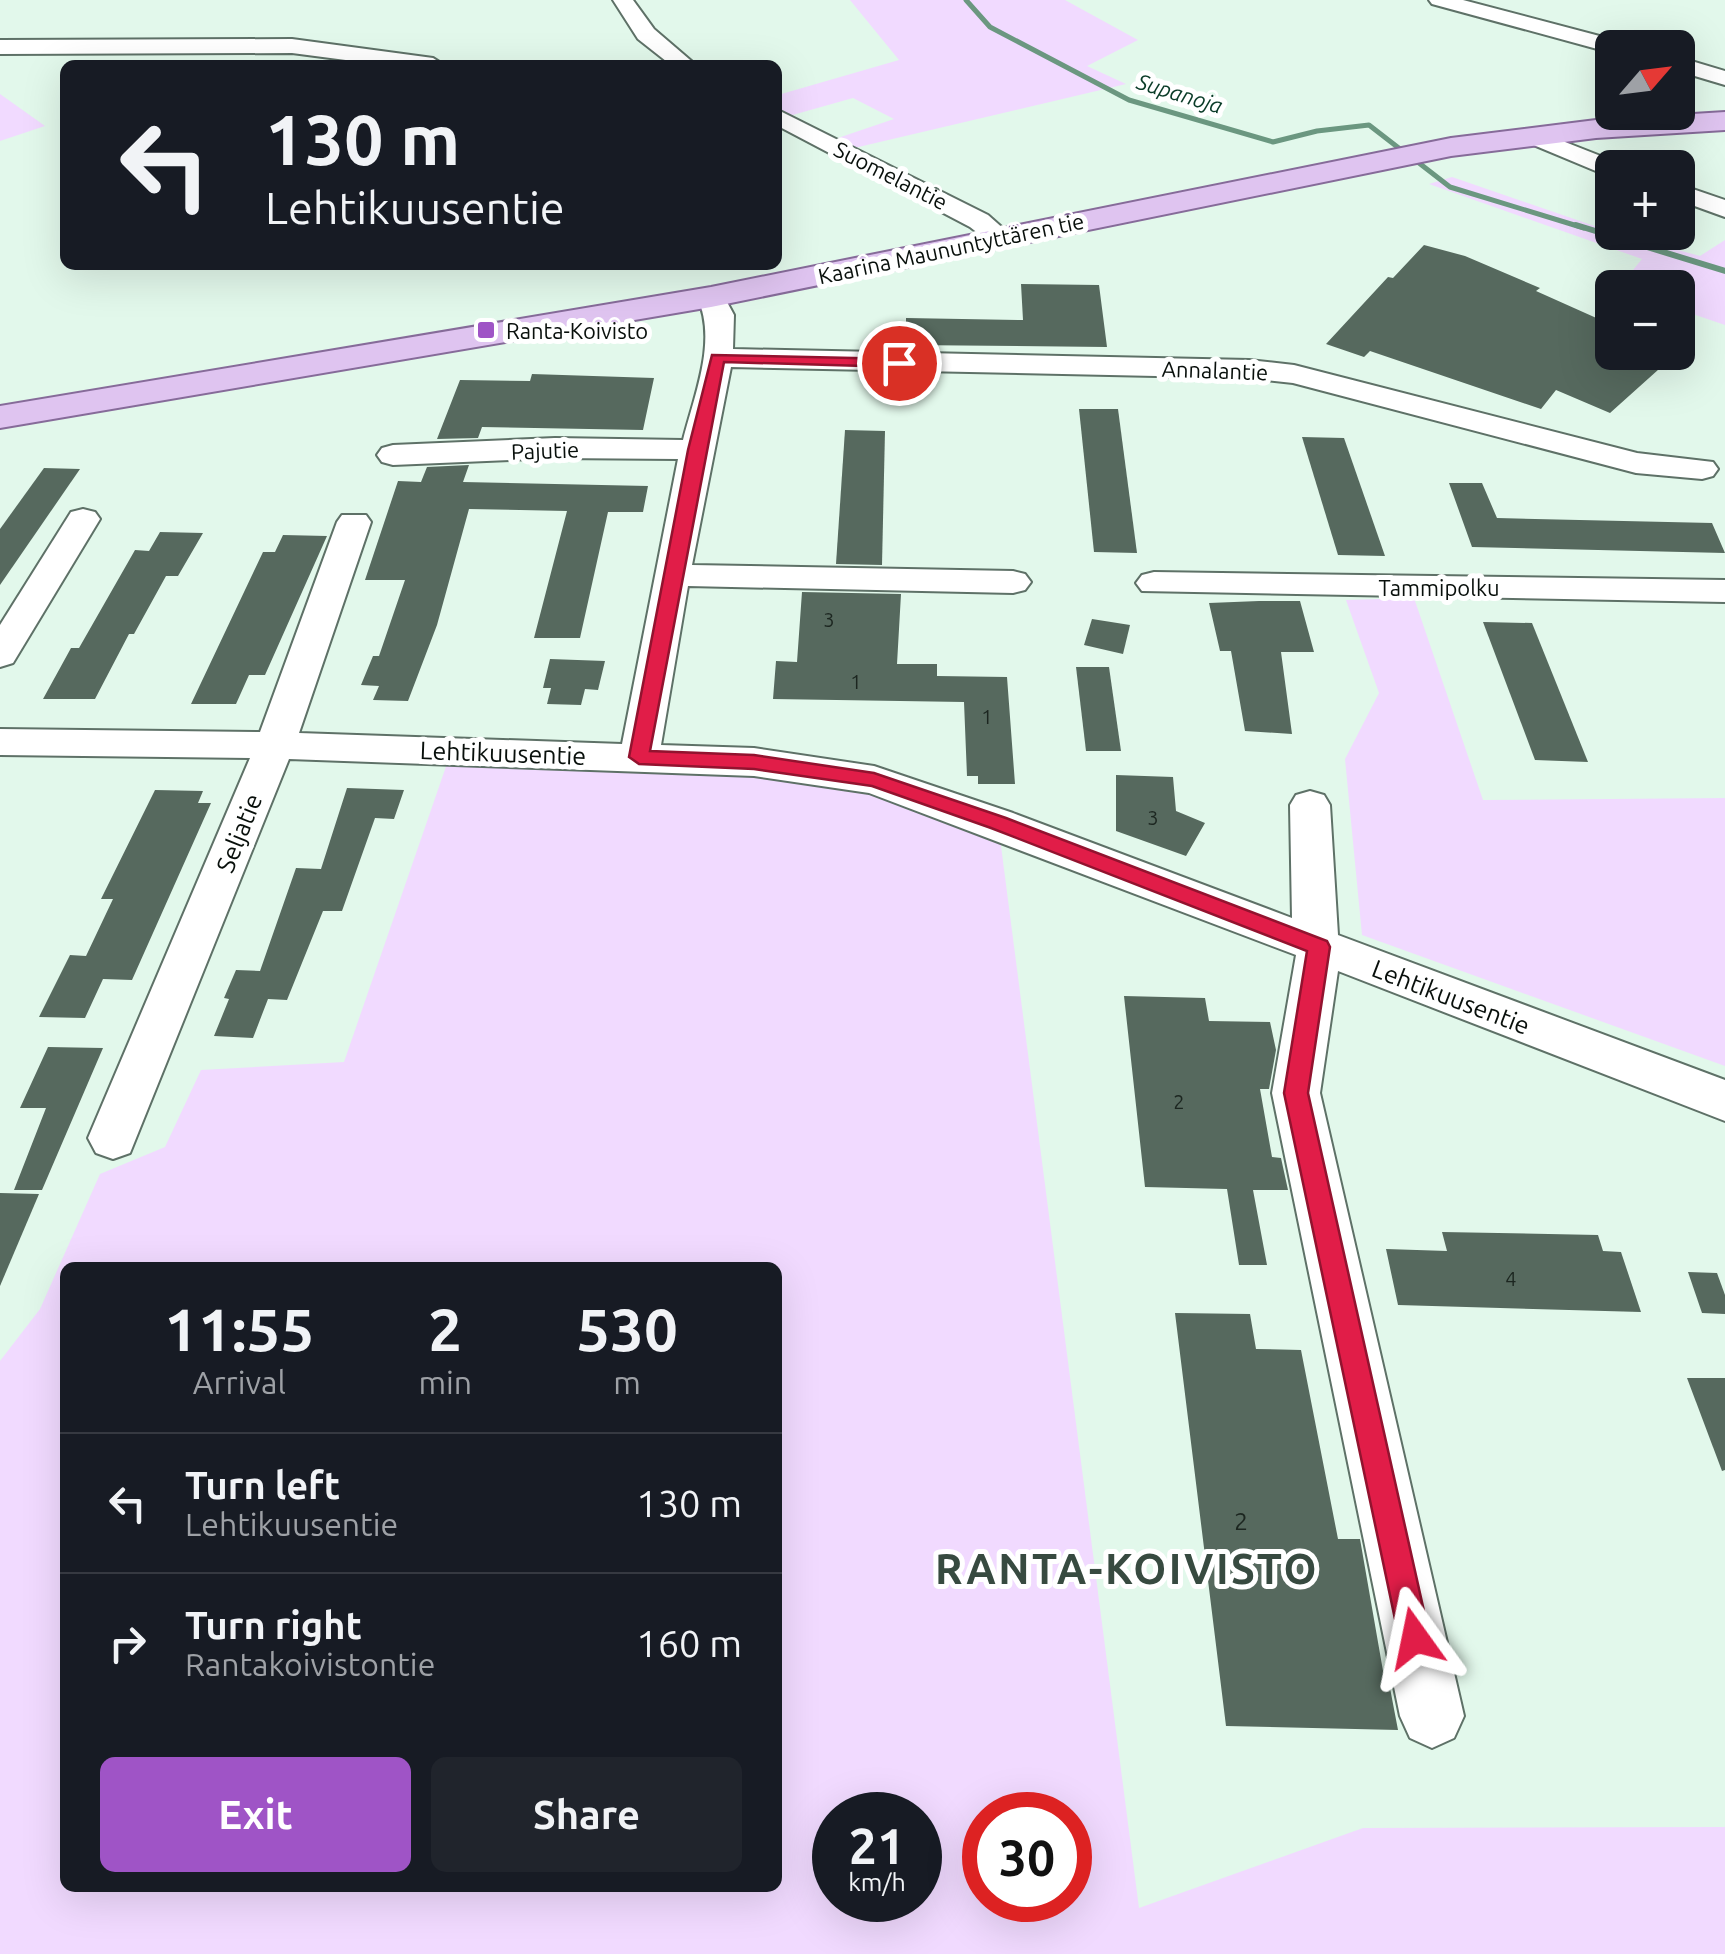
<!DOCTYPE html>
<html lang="en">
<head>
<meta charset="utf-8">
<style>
  body { margin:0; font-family:Ubuntu,sans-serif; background:#20242c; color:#f1f3f6; height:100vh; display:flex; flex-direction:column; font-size:38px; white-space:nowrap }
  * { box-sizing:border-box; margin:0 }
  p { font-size:32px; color:#9ea1a6 }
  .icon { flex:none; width:55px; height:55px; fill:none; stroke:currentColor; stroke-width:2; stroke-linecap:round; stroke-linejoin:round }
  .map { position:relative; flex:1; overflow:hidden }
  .details { position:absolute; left:60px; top:1262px; width:722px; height:630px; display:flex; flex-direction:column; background:#171b24; border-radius:15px; box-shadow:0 10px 40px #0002 }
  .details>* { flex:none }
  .guide { position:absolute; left:60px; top:60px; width:722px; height:210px; border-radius:15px; box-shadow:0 10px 40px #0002; background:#171b24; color:#f1f3f6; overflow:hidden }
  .needle { width:65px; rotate:62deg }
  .fabs { position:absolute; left:1595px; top:30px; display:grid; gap:20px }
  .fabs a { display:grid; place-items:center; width:100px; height:100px; border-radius:15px; background:#171b24; box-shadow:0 10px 40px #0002; font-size:50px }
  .speed { position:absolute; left:812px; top:1792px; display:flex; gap:20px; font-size:50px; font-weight:700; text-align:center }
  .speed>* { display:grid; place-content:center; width:130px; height:130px; border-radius:50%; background:#171b24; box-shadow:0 10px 40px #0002; line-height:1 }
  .speed small { font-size:25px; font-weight:400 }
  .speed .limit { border:15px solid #d22; background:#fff; color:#111 }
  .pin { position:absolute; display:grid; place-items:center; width:85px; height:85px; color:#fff; margin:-42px; border:5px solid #fff; border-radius:50%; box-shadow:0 2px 10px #0007 }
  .me { position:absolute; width:110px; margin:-55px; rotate:348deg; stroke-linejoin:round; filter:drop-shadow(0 0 8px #0008) }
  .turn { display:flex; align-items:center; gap:35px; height:210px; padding:0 40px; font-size:45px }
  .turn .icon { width:130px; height:130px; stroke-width:2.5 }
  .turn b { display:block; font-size:70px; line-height:85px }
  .eta { display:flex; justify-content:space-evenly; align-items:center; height:170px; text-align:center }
  .eta b { font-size:60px; font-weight:700; line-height:70px }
  .action { display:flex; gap:20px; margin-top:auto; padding:20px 40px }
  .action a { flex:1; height:115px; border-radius:15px; background:#9f54c6; color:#fff; font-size:40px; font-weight:700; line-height:115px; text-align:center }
  .action a+a { background:#20242c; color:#f1f3f6 }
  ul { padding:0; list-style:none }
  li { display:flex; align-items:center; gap:30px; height:140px; padding:0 40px; border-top:2px solid #363941 }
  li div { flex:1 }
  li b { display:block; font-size:38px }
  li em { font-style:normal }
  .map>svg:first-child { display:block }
  .green { fill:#f1daff; fill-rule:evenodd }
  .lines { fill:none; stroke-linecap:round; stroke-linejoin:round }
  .stream-far1 { stroke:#6b9780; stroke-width:5 }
  .stream { stroke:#6b9780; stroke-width:6 }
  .building { fill:#56695e }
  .minor-casing { stroke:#5e7167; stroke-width:4 }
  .major-casing { stroke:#866b99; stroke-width:4 }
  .minor { fill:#fff; fill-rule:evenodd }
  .major { fill:#dfc4f0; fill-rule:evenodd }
  .route { fill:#e11d48; stroke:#92132f; stroke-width:2.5 }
  .poi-dot { fill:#9f54c6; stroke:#fff; stroke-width:4 }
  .labels { text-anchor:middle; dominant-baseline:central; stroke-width:10; stroke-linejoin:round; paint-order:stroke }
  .number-label { font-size:20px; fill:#1c2620 }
  .far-water-label { font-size:22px; font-style:italic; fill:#093b27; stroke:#fff }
  .far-street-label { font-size:22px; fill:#080f0b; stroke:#fff }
  .far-poi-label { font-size:22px; fill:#080f0b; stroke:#fff; text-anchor:start }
  .street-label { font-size:25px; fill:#080f0b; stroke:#fff }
  .near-number-label { font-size:25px; fill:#1c2620 }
  .near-district-label { font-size:42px; font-weight:bold; letter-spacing:2.5px; fill:#374a40; stroke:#fff }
</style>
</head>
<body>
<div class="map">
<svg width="1725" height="1954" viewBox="0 0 1725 1954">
  <rect width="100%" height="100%" fill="#e2f8eb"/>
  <g class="green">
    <path d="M850,0H1065L1138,40L1087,66L1126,84L850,149L832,140L894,119L853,98L789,116L778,110V95L899,60Z"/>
    <path d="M0,94L45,126L0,141Z"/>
    <path d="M1452,177L1612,232L1700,256L1725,240V325L1678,309V288L1619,287L1642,259L1429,184Z"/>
    <path d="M1414,598L1483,800L1725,798V1066L1362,935L1345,759L1379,693L1346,600Z"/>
    <path d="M451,752L754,762L998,823L1139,1908L1363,1828L1725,1827V1954H0V1361L40,1309L100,1174L165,1147L201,1070L344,1062ZM65,1268H778V1888H65ZM835,1815H920V1900H835ZM985,1815H1070V1900H985Z"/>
  </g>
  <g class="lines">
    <g class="stream-far1">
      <path d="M966,0L990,27L1129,100L1273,142L1317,131L1369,125L1400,149"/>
      <path d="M1419,163L1450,187L1584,228"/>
    </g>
    <path class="stream" d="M1576,225L1725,271"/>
  </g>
  <g class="building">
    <path d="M1424,245L1465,256L1540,288L1536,291L1612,325V352H1678L1610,413L1556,390L1541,409L1370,351L1364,357L1326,344L1388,277L1393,278Z"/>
    <path d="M1021,284L1099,285L1107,347L906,345V318L1023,320Z"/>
    <path d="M532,374L654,378L643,430L482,427L478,438L437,439L460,380L530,381Z"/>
    <path d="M1079,409H1118L1137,553L1094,552Z"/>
    <path d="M845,430L885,431L882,565L836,564Z"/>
    <path d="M1302,437L1344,438L1385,556L1338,555Z"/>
    <path d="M469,465L463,482L648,486L643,512H608L580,638H534L567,511L469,509L437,625L408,701L373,700L379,686L361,685L373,656H379L405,580H365L398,481L421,482L427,467Z"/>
    <path d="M44,468L80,469L0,585V529Z"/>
    <path d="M1449,483H1482L1497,518L1712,523L1725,553L1472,547Z"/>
    <path d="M160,532L203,533L178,576H166L134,634H129L95,699H43L71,648H79L135,550L149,551Z"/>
    <path d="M283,535L327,536L265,675H249L236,704H191L263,552H275Z"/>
    <path d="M802,592L901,594L897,664H937V676L1007,677L1015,784H978V776H967L964,702L773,699L776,661L797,662Z"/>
    <path d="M1259,601H1300L1314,652H1281L1292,734L1245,731L1231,651H1220L1209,603Z"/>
    <path d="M1092,619L1130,625L1123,654L1084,645Z"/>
    <path d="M1483,622L1532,623L1588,762L1535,760Z"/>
    <path d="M550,659L605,661L598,690L585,689L581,705L547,704L551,688H543Z"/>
    <path d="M1076,667H1109L1121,751H1086Z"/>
    <path d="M1116,775L1173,777L1176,811L1205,823L1186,856L1116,831Z"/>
    <path d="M347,788L404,790L394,819L375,818L342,911H323L287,1000L268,999L253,1038L214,1036L229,999L224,998L236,970L260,971L296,868L321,869Z"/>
    <path d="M155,790L203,791L198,803H211L132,980L103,979L85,1018L39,1017L70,955L86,956L113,899H101Z"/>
    <path d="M1124,996L1205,998L1209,1021L1270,1022L1276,1050L1269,1089H1260L1272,1157L1281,1158L1288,1190H1253L1267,1265H1239L1227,1189L1145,1187Z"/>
    <path d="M48,1047L103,1048L42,1190H14L46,1108H20Z"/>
    <path d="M0,1193L39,1194L0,1286Z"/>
    <path d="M1442,1232L1598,1235L1603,1251L1621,1252L1641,1312L1398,1305L1386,1249L1447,1251Z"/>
    <path d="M1688,1272L1717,1273L1725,1295V1314L1702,1313Z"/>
    <path d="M1175,1313L1250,1314L1256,1349L1301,1350L1338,1539H1360L1386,1688H1390L1398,1730L1226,1726Z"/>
    <path d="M1687,1378H1725V1470L1722,1471Z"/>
  </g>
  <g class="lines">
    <g class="minor-casing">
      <g id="minor">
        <path d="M613,0H633L654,29L696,65H671L638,39Z"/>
        <path d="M1429,0H1463L1626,43L1629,48H1612V53L1432,4Z"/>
        <path d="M292,39L433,58L444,65H384L292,53L0,54V40Z"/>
        <path d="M1678,57L1725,71V85L1678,71Z"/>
        <path d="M778,110L988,215L1014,238L1010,244H992L970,227L778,126Z"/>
        <path d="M1532,129L1621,164L1623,168H1612V176L1603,174L1524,141L1520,136L1524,131Z"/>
        <path d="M1678,184L1725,200V217L1678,200Z"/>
        <path d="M711,289L721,291L734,315L733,349L1249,360L1294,365L1637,453L1713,462L1718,469L1713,476L1702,479L1636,473L1293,383L1249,378L731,367L692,565L1013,571L1025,574L1031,582L1025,590L1013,593L688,586L661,745L754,748L874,766L1013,813L1292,918L1290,805L1296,795L1310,791L1324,795L1330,805L1338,935L1725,1080V1121L1338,971L1320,1093L1464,1716L1454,1738L1432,1748L1410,1738L1400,1716L1272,1093L1296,955L869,793L754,776L289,759L130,1153L113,1159L96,1153L88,1138L250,758L0,755V729L260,732L337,522L342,515H366L371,522L299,733L622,744L678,459L555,458L393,465L382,462L377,455L382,448L393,445L555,438L683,440C694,396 718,340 697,297Z"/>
        <path d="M83,509L95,512L100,519L13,663L0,667V625L71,512Z"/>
        <path d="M1154,572L1725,580V602L1142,591L1136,583L1142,575Z"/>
      </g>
    </g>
    <g class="major-casing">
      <path id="major" d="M1725,112V130L1596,138L1451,156L711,307L0,428V406L711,287L1451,138L1596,120Z"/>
    </g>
    <use href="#minor" class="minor"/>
    <use href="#major" class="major"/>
  </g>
  <path class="route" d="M712,355L899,359L906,363L899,367L724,362L650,751L754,755L874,773L1006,818L1327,941L1330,947L1308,1093L1430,1638L1426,1649L1415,1654L1404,1649L1399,1638L1284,1093L1307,951L991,828L872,786L754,769L639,764L629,757L688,450Z"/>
  <rect class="poi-dot" x="476" y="320" width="20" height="20" rx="5"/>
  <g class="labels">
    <g class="number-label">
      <text x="829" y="619">3</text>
      <text x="856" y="681">1</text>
      <text x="987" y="716">1</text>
      <text x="1153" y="817">3</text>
      <text x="1179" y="1101">2</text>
      <text x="1511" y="1278">4</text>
    </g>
    <g class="far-water-label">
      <text transform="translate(1180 93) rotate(17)">Supanoja</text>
    </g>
    <g class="far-street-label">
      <text transform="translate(891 175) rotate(27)">Suomelantie</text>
      <text transform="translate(951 248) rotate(-12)">Kaarina Maununtyttären tie</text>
      <text transform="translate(1215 370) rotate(2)">Annalantie</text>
      <text transform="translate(545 450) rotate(-2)">Pajutie</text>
      <text x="1439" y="587">Tammipolku</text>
    </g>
    <g class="far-poi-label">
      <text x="506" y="330">Ranta-Koivisto</text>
    </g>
    <g class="street-label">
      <text transform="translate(503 753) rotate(2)">Lehtikuusentie</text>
      <text transform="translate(239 833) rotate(-68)">Seljatie</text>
      <text transform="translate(1451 997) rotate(21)">Lehtikuusentie</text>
    </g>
    <g class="near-number-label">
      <text x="1241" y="1521">2</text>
    </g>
    <g class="near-district-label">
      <text x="1127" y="1568">RANTA-KOIVISTO</text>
    </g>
  </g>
</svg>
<div class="fabs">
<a><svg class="needle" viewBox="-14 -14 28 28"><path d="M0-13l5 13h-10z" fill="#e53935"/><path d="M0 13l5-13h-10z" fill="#9ea1a6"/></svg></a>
<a>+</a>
<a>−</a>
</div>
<div class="speed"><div>21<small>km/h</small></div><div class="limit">30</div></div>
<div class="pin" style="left:899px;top:363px;background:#d93025"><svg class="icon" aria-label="arrive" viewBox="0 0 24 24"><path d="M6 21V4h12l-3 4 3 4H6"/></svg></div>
<svg class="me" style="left:1415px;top:1638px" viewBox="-20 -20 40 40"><path d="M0-17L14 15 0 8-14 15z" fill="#e11d48" stroke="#fff" stroke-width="4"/></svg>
<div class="guide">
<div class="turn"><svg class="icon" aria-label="left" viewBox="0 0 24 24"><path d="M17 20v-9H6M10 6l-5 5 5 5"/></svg><div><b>130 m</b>Lehtikuusentie</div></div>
</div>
<section class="details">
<div class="eta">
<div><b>11:55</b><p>Arrival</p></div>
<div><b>2</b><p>min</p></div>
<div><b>530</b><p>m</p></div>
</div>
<ul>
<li><svg class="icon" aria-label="left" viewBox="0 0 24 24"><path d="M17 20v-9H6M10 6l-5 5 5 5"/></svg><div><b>Turn left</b><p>Lehtikuusentie</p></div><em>130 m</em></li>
<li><svg class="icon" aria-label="right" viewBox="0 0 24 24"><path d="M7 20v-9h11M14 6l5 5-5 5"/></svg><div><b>Turn right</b><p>Rantakoivistontie</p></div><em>160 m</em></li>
</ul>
<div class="action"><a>Exit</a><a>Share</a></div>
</section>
</div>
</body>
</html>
